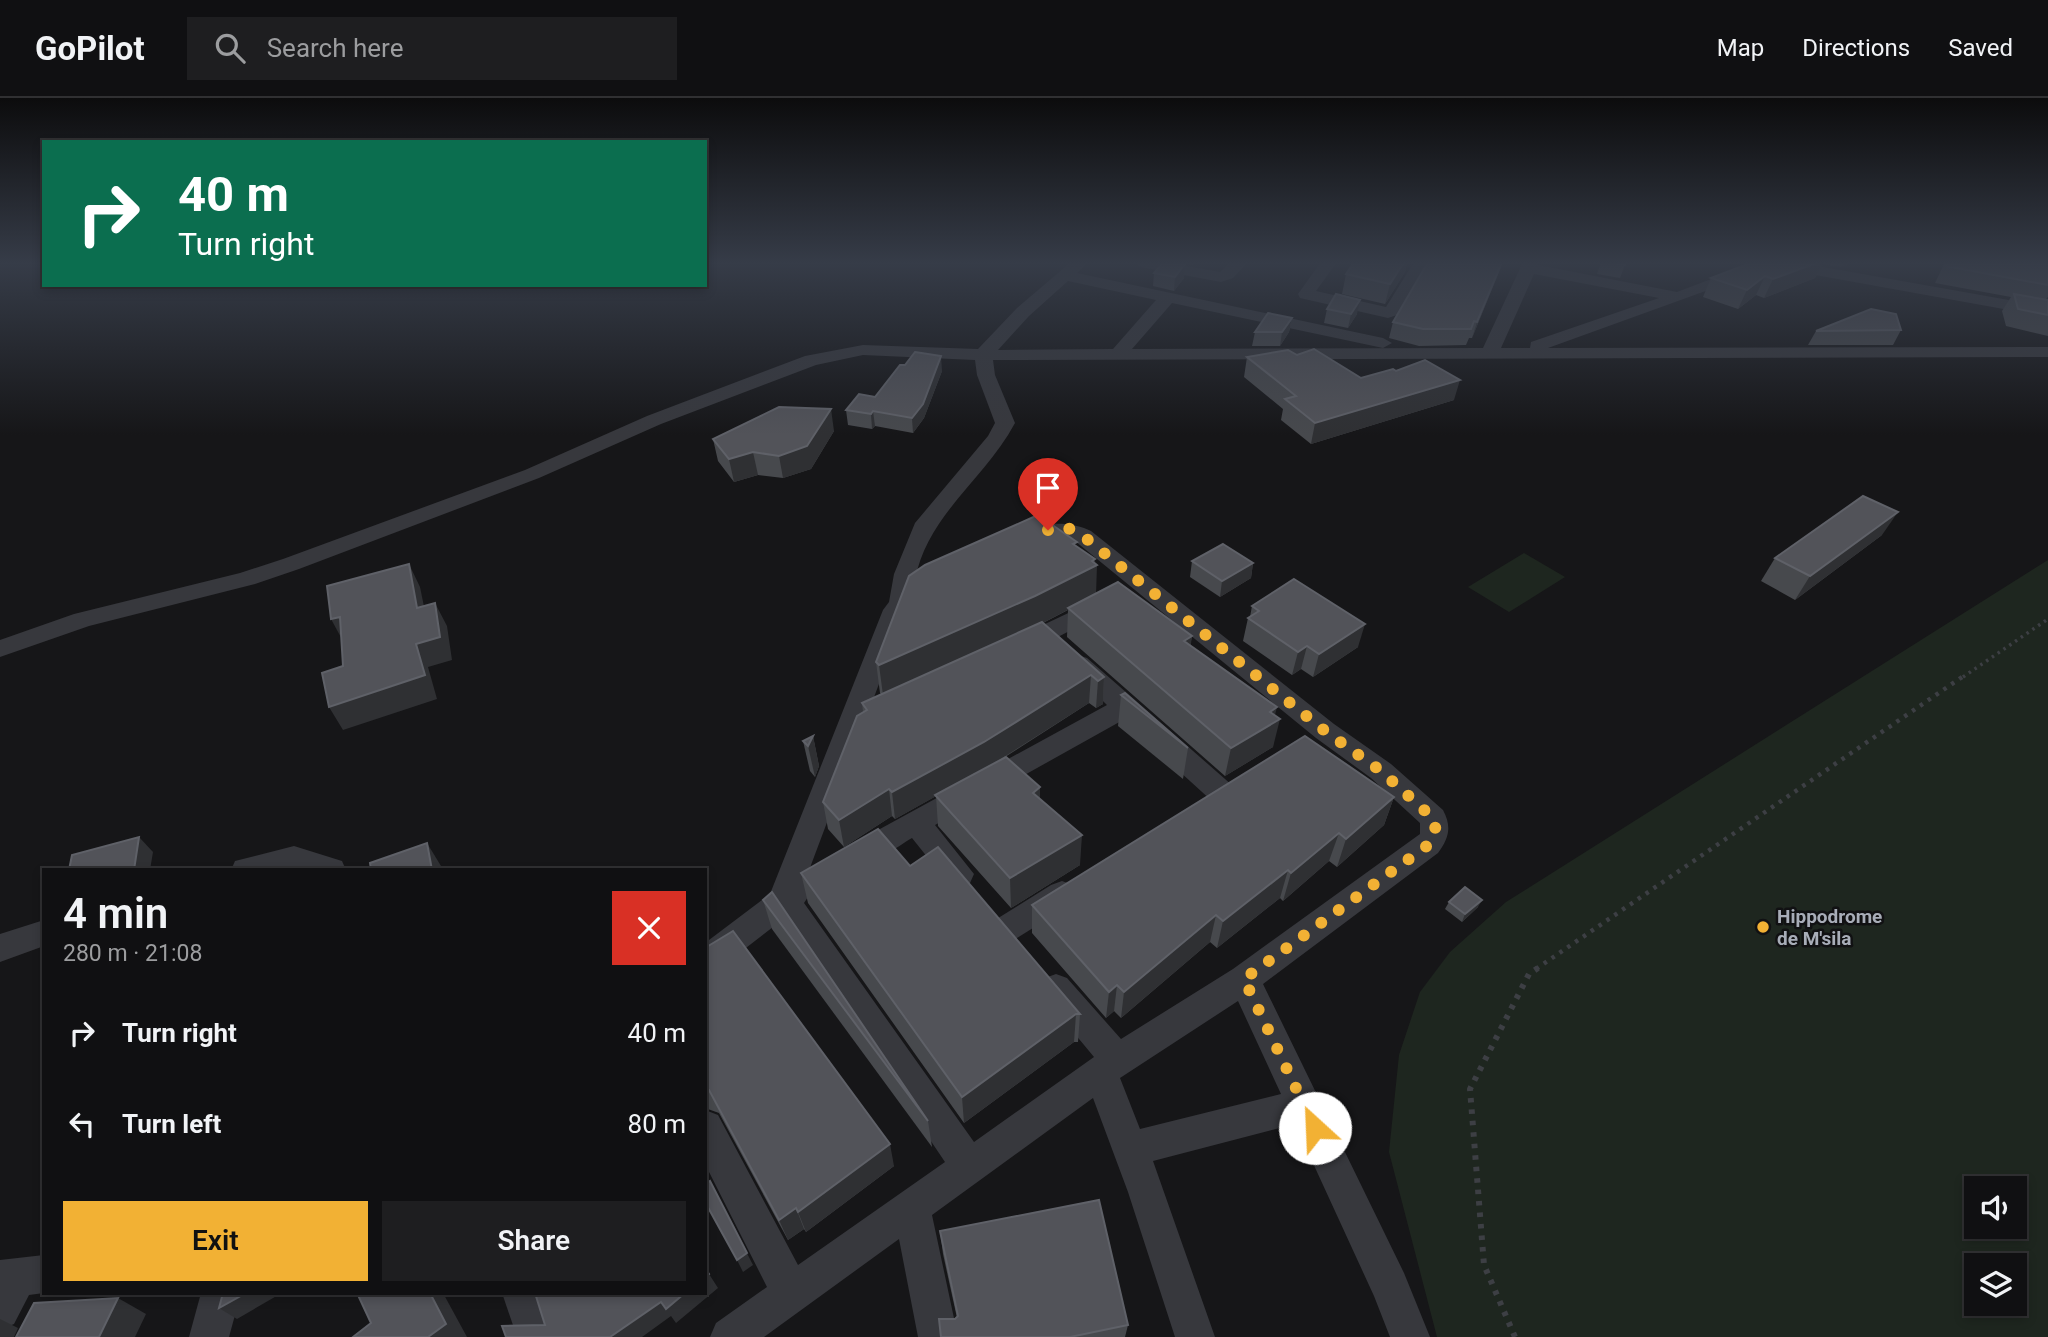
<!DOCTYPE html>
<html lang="en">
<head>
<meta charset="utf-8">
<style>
  body { margin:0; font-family:Roboto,sans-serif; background:#1e1e20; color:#f1f3f6; height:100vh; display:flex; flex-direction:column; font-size:26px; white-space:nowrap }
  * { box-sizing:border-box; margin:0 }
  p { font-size:23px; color:#9c9d9f }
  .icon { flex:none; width:38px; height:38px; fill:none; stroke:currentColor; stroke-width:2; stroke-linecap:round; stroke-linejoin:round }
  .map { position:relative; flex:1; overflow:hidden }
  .panel { position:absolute; left:42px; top:770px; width:665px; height:427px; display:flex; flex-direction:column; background:#101012; border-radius:0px; box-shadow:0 4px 10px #0003,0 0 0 2px #303032 }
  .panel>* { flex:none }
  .top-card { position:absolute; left:42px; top:42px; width:665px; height:147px; border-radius:0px; box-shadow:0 4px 10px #0003,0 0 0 2px #303032; background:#0b6e4f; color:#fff; overflow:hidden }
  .tools { position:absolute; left:1964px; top:1078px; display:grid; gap:14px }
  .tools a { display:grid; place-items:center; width:63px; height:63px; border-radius:0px; background:#101012; box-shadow:0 4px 10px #0003,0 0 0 2px #303032; font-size:35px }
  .pin { position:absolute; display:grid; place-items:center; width:60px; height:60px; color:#fff; margin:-72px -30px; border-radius:50% 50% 50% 0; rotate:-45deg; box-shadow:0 0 7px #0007 }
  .pin .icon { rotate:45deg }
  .me { position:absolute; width:77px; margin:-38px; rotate:335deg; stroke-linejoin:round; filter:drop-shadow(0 0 5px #0008) }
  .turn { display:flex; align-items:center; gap:24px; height:147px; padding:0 21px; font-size:32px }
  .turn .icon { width:91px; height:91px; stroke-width:2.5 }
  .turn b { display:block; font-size:49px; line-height:60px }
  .round { display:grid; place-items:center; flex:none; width:74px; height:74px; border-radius:0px; background:#1e1e20 }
  .head { display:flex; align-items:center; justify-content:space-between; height:119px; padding:0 21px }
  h1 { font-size:42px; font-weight:600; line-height:52px }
  .action { display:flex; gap:14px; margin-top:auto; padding:14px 21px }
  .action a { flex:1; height:80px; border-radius:0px; background:#f2b134; color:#111; font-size:28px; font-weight:600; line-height:80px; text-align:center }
  .action a+a { background:#1e1e20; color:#f1f3f6 }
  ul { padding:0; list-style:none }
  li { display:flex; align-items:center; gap:21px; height:91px; padding:0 21px }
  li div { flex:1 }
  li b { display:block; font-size:26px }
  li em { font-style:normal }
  header { display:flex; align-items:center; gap:42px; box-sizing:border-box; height:98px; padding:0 35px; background:#101012; border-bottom:2px solid #303032 }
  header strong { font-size:33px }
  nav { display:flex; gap:38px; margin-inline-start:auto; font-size:24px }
  .search { width:490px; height:63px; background:#1e1e20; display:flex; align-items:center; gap:18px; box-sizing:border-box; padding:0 24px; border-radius:0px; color:#9c9d9f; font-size:26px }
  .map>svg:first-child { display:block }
  .green { fill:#1e261f; fill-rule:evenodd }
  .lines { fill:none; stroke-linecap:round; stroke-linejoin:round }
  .path-far2 { stroke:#3d3f44; stroke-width:3.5; stroke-dasharray:2.5 4.5; stroke-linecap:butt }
  .path-far1 { stroke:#3d3f44; stroke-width:4.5; stroke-dasharray:3.5 6; stroke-linecap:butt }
  .path { stroke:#3d3f44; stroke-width:6; stroke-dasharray:4.5 7; stroke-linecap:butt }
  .minor { fill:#37383d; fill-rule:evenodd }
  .wall { fill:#47494d }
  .shaded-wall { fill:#2f3033 }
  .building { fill:#525359; stroke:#5f6168; stroke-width:2 }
  .route { stroke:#f2b134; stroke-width:12; stroke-dasharray:0 21.6 }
  .poi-dot { fill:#f2b134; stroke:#111113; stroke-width:2.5 }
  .labels { text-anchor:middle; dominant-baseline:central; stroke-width:5; stroke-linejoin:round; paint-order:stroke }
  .poi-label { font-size:19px; font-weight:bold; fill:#a8adb8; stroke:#111113; text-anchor:start }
</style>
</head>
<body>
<header>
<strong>GoPilot</strong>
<div class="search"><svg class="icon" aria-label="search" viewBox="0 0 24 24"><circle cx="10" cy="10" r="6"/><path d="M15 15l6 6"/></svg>Search here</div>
<nav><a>Map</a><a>Directions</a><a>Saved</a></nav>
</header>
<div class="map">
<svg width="2048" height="1239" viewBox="0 0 2048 1239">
  <rect width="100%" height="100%" fill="#161618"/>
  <g class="green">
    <path d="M1524,455L1565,479L1509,514L1468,489Z"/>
    <path d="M2048,462V1239H1437L1389,1054L1399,957L1420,894L1450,854L1506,804ZM1976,1090H2014V1129H1976ZM1976,1167H2014V1206H1976Z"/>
  </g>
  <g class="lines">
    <path class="path-far2" d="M1963,579L2048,521"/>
    <path class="path-far1" d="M1536,871L1965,577"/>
    <path class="path" d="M1515,1239L1484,1167L1470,991L1529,876L1538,870"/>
    <g class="minor">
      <path d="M1071,164H1088L1077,175L1383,240L1392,245L1383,250L1172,205L1132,251L1483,250L1523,164H1539L1538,167L1677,194L1735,172H1747L1749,175L1747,178L1548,250L2048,249V259L993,262L995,277L1015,325C986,380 927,417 915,482L928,478L936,480L940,485L936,490L917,500L906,514L805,783L812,793L804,805L974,1044L1094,959L1045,900L1040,890L1045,880L1056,876L1067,880L1121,941L1233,871L1420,736V725L1371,680L1316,640L1075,443C1053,430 1038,453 1016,448L1013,443C1027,422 1071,422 1091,433L1334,626L1391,666L1443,712C1452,729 1449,740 1438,755L1263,886L1404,1175L1430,1239H1390L1374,1198L1295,1026L1153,1063L1215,1239H1175L1128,1094L1093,1000L932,1117L958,1239H918L899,1141L764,1239H710L716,1225L767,1189L705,1066V1012L718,1017L798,1167L945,1064L782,822L716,873L705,877V845L770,796L883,512L889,504L894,476L915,425L988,338L995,325L977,277L975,262L863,257L816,267L661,326L539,380L299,471L255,486L89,528L0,559V542L74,516L240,475L283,461L525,372L647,318L805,258L863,247L978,251L1017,210ZM1534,176L1659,200L1531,244L1530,250H1501ZM1068,183L1156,202L1113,251L998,252L1029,218ZM1238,903L1281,996L1140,1031L1120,980Z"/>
      <path d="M1133,164H1164L1220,174L1231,164H1248L1233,180L1221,184L1141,169Z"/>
      <path d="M1321,164H1337L1316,193L1386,209L1414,164H1430L1400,216L1388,220L1300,200L1298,196Z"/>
      <path d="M1763,164H1795L2048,209V219L1771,169Z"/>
      <path d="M1098,501L1106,504L1110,509L1106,514L1029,554L1020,556L1011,554L1008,548L1011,542Z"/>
      <path d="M1078,557L1087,560L1233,688L1237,696L1233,704L1223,707L1213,704L1123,622L935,727L974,776L970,785L959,788L948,785L912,740C893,751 868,773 847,765L842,757L847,749L1107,607L1065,566L1069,560Z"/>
      <path d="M294,748L342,763L346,772H231L235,763Z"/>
      <path d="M1062,783L1073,787L1077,796L1073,805L1017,840L1006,844L995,840L990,831L995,822L1051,787Z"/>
      <path d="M44,822V848L0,864V836Z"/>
      <path d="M44,1157V1195L29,1197L14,1226L0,1232V1162Z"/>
      <path d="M201,1195H241L229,1239H189Z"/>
      <path d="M502,1195H542L557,1239H517Z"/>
    </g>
  </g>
  <g class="wall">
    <path d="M1176,164H1196L1193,167Z"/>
    <path d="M1197,164H1218L1212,166Z"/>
    <path d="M1354,164H1407L1405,174L1385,206L1342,196L1346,176Z"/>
    <path d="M1503,164L1472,240H1469L1466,247L1419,248L1389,240L1393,224Z"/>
    <path d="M1601,164H1626L1620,180L1597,176Z"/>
    <path d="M1753,164H1852L1851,165L1841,169L1822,166L1815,180L1764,200L1756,197L1738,211L1703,199L1711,180Z"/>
    <path d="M1945,164H2048V199L2046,201L2048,202V238L2006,228L2002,213L2011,199L1935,185Z"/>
    <path d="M1185,166L1184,180L1174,193L1153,188L1154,175Z"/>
    <path d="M1327,211L1357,216L1348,230L1324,225Z"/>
    <path d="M1292,220L1289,234L1280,248H1252L1255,234Z"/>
    <path d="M1901,232L1893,247H1808L1816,233Z"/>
    <path d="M1297,257L1361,280L1454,302L1311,346L1281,322L1283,311L1244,279L1247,259Z"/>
    <path d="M942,273L924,320L913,335L875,328L872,331L848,327L846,312L875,299Z"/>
    <path d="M834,333L811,371L783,380L758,377L734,384L718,363L713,341Z"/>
    <path d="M1882,437L1795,502L1761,483L1775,460Z"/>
    <path d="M1077,449L1095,461L1096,496L1192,538L1190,548L1275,618L1273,649L1225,678L1067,539L1068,512L1043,525L1104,579L1103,606L1096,610L1089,605L991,668L1040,701L1080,767L1011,810L938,728L936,698L895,721L892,718L844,749L828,731L823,704L863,614L862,605L881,596L880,595L876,564Z"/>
    <path d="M1192,463L1253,465L1251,480L1220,499L1190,479Z"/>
    <path d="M1252,508L1358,549L1313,579L1301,571L1292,577L1243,543L1248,520L1250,519Z"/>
    <path d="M1121,597L1188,650L1183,681L1118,628Z"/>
    <path d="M813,638L819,668L815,679L810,673L803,643Z"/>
    <path d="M1394,699L1384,727L1337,769L1329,763L1283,803L1280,800L1217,850L1210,844L1121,920L1114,913L1106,920L1032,835V807Z"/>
    <path d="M910,768L1080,916L1078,944H1074L964,1025L808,805L801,775Z"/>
    <path d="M763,802L928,1023L932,1049L772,831Z"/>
    <path d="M1449,804L1478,809L1462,824L1445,811Z"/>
    <path d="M705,850L894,1068L806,1134L804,1131L788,1142L719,1015L705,1010Z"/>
    <path d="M940,1133L1128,1227L1125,1239H941L957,1220L943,1156Z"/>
  </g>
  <g class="shaded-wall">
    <path d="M1404,164H1407L1405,174L1385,206L1390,186Z"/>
    <path d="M1502,164H1503L1472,240L1477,224Z"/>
    <path d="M1819,164H1823L1815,180L1764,200L1773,181Z"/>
    <path d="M1844,164H1852L1851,165L1841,169Z"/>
    <path d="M1185,166L1184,180L1174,193L1175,179Z"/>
    <path d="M1765,178L1756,197L1738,211L1747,192Z"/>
    <path d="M1360,202L1357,216L1348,230L1351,216Z"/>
    <path d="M1292,220L1289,234L1280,248L1282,234Z"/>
    <path d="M941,258L942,273L924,320L913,335L912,320Z"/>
    <path d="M1460,282L1454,302L1311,346L1315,325Z"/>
    <path d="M831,311L834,333L811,371L783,380L779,358Z"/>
    <path d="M873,313L875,328L872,331L871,316Z"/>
    <path d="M753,354L758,377L734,384L729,361Z"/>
    <path d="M1898,414L1882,437L1795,502L1810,478Z"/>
    <path d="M1095,461V468L1097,467L1096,497L1035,529L883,597L879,567Z"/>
    <path d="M1253,465L1251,480L1220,499L1222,483Z"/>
    <path d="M409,466L420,489L429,533L417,510Z"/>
    <path d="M435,505L447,528L452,562L428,569L437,601L343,632L329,609L416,546Z"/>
    <path d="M340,519L344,545L331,521Z"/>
    <path d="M1365,526L1358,549L1313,579L1319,556Z"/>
    <path d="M1192,538L1188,567L1184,543Z"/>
    <path d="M1307,548L1301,571L1292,577L1298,554Z"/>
    <path d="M1091,577L1089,605L985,671L895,721L892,694Z"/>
    <path d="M1104,579L1103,606L1096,610L1098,583Z"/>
    <path d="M1277,609L1273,625L1280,621L1273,649L1225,678L1231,650L1270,614Z"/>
    <path d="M813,638L819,668L815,679L808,648Z"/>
    <path d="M1040,689V719L1033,695Z"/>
    <path d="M889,691L892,718L844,749L839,722Z"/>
    <path d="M1394,699L1384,727L1337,769L1346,741Z"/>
    <path d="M1339,735L1329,763L1283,803L1291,775Z"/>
    <path d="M1082,737L1080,767L1011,810L1010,780Z"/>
    <path d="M139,739L153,754L150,772H134Z"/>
    <path d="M427,745L441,768L442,772H432Z"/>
    <path d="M1288,772L1280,800L1217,850L1223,823Z"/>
    <path d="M1482,802L1478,809L1462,824L1465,816Z"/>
    <path d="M1216,817L1210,844L1121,920L1124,894Z"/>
    <path d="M1117,887L1114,913L1106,920L1109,894Z"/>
    <path d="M1076,916L1074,944L964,1025L962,999Z"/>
    <path d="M890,1046L894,1068L806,1134L798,1114Z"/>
    <path d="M710,1083L753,1167L743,1174L737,1162Z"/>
    <path d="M796,1110L804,1131L788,1142L779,1122Z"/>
    <path d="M709,1176L718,1190L676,1225L671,1218L642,1239H610L661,1204L685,1195H705V1179Z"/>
    <path d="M246,1195H280V1196L237,1221L219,1210Z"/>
    <path d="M430,1195H443L467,1239H428Z"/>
    <path d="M118,1200L146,1216L135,1239H99Z"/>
    <path d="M0,1221L18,1230L14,1239H0Z"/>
  </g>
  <g class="building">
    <path d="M1163,164H1171L1185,166L1175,179L1154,175Z"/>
    <path d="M1354,164H1404L1390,186L1346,176Z"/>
    <path d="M1428,164H1502L1477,224L1474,223L1471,231H1423L1393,224Z"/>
    <path d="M1609,164H1626L1625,167Z"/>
    <path d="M1753,164H1819L1773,181L1765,178L1747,192L1711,180Z"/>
    <path d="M1947,164H2048V187L1945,168Z"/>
    <path d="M1336,196L1360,202L1351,216L1327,211Z"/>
    <path d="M2014,196L2048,202V217L2018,211Z"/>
    <path d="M1871,211L1896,216L1901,232L1816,233Z"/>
    <path d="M1268,215L1292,220L1282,234H1255Z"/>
    <path d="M1314,251L1361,280L1393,271L1396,273L1425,262L1460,282L1315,325L1285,301L1296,298L1247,259L1288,252L1297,257Z"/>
    <path d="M915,254L941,258L923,306L912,320L873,313L871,316L846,312L859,296L875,299L900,267H905Z"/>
    <path d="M779,309L831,311L807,348L779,358L753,354L729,361L713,341Z"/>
    <path d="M1863,398L1898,414L1810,478L1775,460Z"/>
    <path d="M1038,417L1077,444L1073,446L1095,461L1092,463L1097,467L1035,498L879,567L876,564L909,478L925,467Z"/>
    <path d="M1223,446L1253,465L1222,483L1192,463Z"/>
    <path d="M409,466L417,510L435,505L440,539L416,546L425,577L329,609L322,575L343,568L340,519L331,521L327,488Z"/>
    <path d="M1294,481L1365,526L1319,556L1307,548L1298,554L1248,520L1259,513L1252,508Z"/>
    <path d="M1118,484L1192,538L1184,543L1277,609L1270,614L1280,621L1231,650L1068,510Z"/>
    <path d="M1042,524L1104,579L1098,583L1091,577L984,644L892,694L889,691L839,722L823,704L857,618L867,612L862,605Z"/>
    <path d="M1125,595L1188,650L1121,597Z"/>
    <path d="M813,638L808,648L803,643Z"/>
    <path d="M1305,638L1394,699L1346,741L1339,735L1291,775L1288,772L1223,823L1216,817L1124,894L1117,887L1109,894L1032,807Z"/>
    <path d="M1006,659L1040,689L1033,695L1082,737L1010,780L935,697Z"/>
    <path d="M878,731L910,768L938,749L1080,916H1076L962,999L801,775Z"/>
    <path d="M139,739L134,772H69L72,757Z"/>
    <path d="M427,745L432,772H371L370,765Z"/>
    <path d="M1465,789L1482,802L1465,816L1449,804Z"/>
    <path d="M772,794L928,1023L763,802Z"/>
    <path d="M733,833L890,1046L798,1114L796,1110L779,1122L709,992L705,990V850Z"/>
    <path d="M710,1083L747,1155L737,1162L705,1104V1086Z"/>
    <path d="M1099,1102L1128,1227L1070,1239H941L939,1221H955L958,1218L940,1133Z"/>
    <path d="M705,1170L709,1176L705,1179Z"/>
    <path d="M223,1195H246L219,1210Z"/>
    <path d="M357,1195H430L446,1226L428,1239H353L371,1225Z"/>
    <path d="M535,1195H685L666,1211L661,1204L610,1239H506L502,1228L545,1227Z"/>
    <path d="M118,1200L99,1239H16L34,1205Z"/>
  </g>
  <linearGradient id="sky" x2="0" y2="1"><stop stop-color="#0c0c0d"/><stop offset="0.49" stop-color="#363c48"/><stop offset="1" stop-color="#363c48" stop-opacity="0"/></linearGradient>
  <rect width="2048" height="337" fill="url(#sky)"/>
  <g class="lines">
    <path class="route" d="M1048,432L1068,430L1083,438L1325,633L1381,673L1433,720C1437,732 1436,737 1428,747L1244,881L1315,1030"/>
  </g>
  <circle class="poi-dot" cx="1763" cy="829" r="7"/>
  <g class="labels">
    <g class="poi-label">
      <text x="1777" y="818">Hippodrome<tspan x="1777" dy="22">de M'sila</tspan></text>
    </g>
  </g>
</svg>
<div class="tools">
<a><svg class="icon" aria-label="sound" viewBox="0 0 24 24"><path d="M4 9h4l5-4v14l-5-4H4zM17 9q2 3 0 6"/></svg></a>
<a><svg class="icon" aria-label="layers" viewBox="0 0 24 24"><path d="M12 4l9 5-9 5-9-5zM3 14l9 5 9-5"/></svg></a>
</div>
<div class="pin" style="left:1048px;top:432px;background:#d93025"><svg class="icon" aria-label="arrive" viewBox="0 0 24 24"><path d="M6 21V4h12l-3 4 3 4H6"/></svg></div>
<svg class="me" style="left:1315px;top:1030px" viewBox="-20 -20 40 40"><circle r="19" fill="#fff"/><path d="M0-13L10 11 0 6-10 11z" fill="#f2b134"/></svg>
<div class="top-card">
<div class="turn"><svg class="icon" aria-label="right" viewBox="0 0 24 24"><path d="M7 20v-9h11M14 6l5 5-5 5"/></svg><div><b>40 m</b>Turn right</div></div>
</div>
<section class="panel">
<div class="head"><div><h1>4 min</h1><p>280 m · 21:08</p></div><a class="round" style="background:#d93025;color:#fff"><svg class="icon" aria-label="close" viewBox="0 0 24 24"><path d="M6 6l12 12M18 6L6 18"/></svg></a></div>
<ul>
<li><svg class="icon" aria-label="right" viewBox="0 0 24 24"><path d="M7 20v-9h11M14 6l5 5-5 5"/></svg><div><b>Turn right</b></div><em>40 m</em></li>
<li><svg class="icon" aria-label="left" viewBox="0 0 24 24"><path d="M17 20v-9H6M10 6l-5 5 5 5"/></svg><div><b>Turn left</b></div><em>80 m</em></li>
</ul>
<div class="action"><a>Exit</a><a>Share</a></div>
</section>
</div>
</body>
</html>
